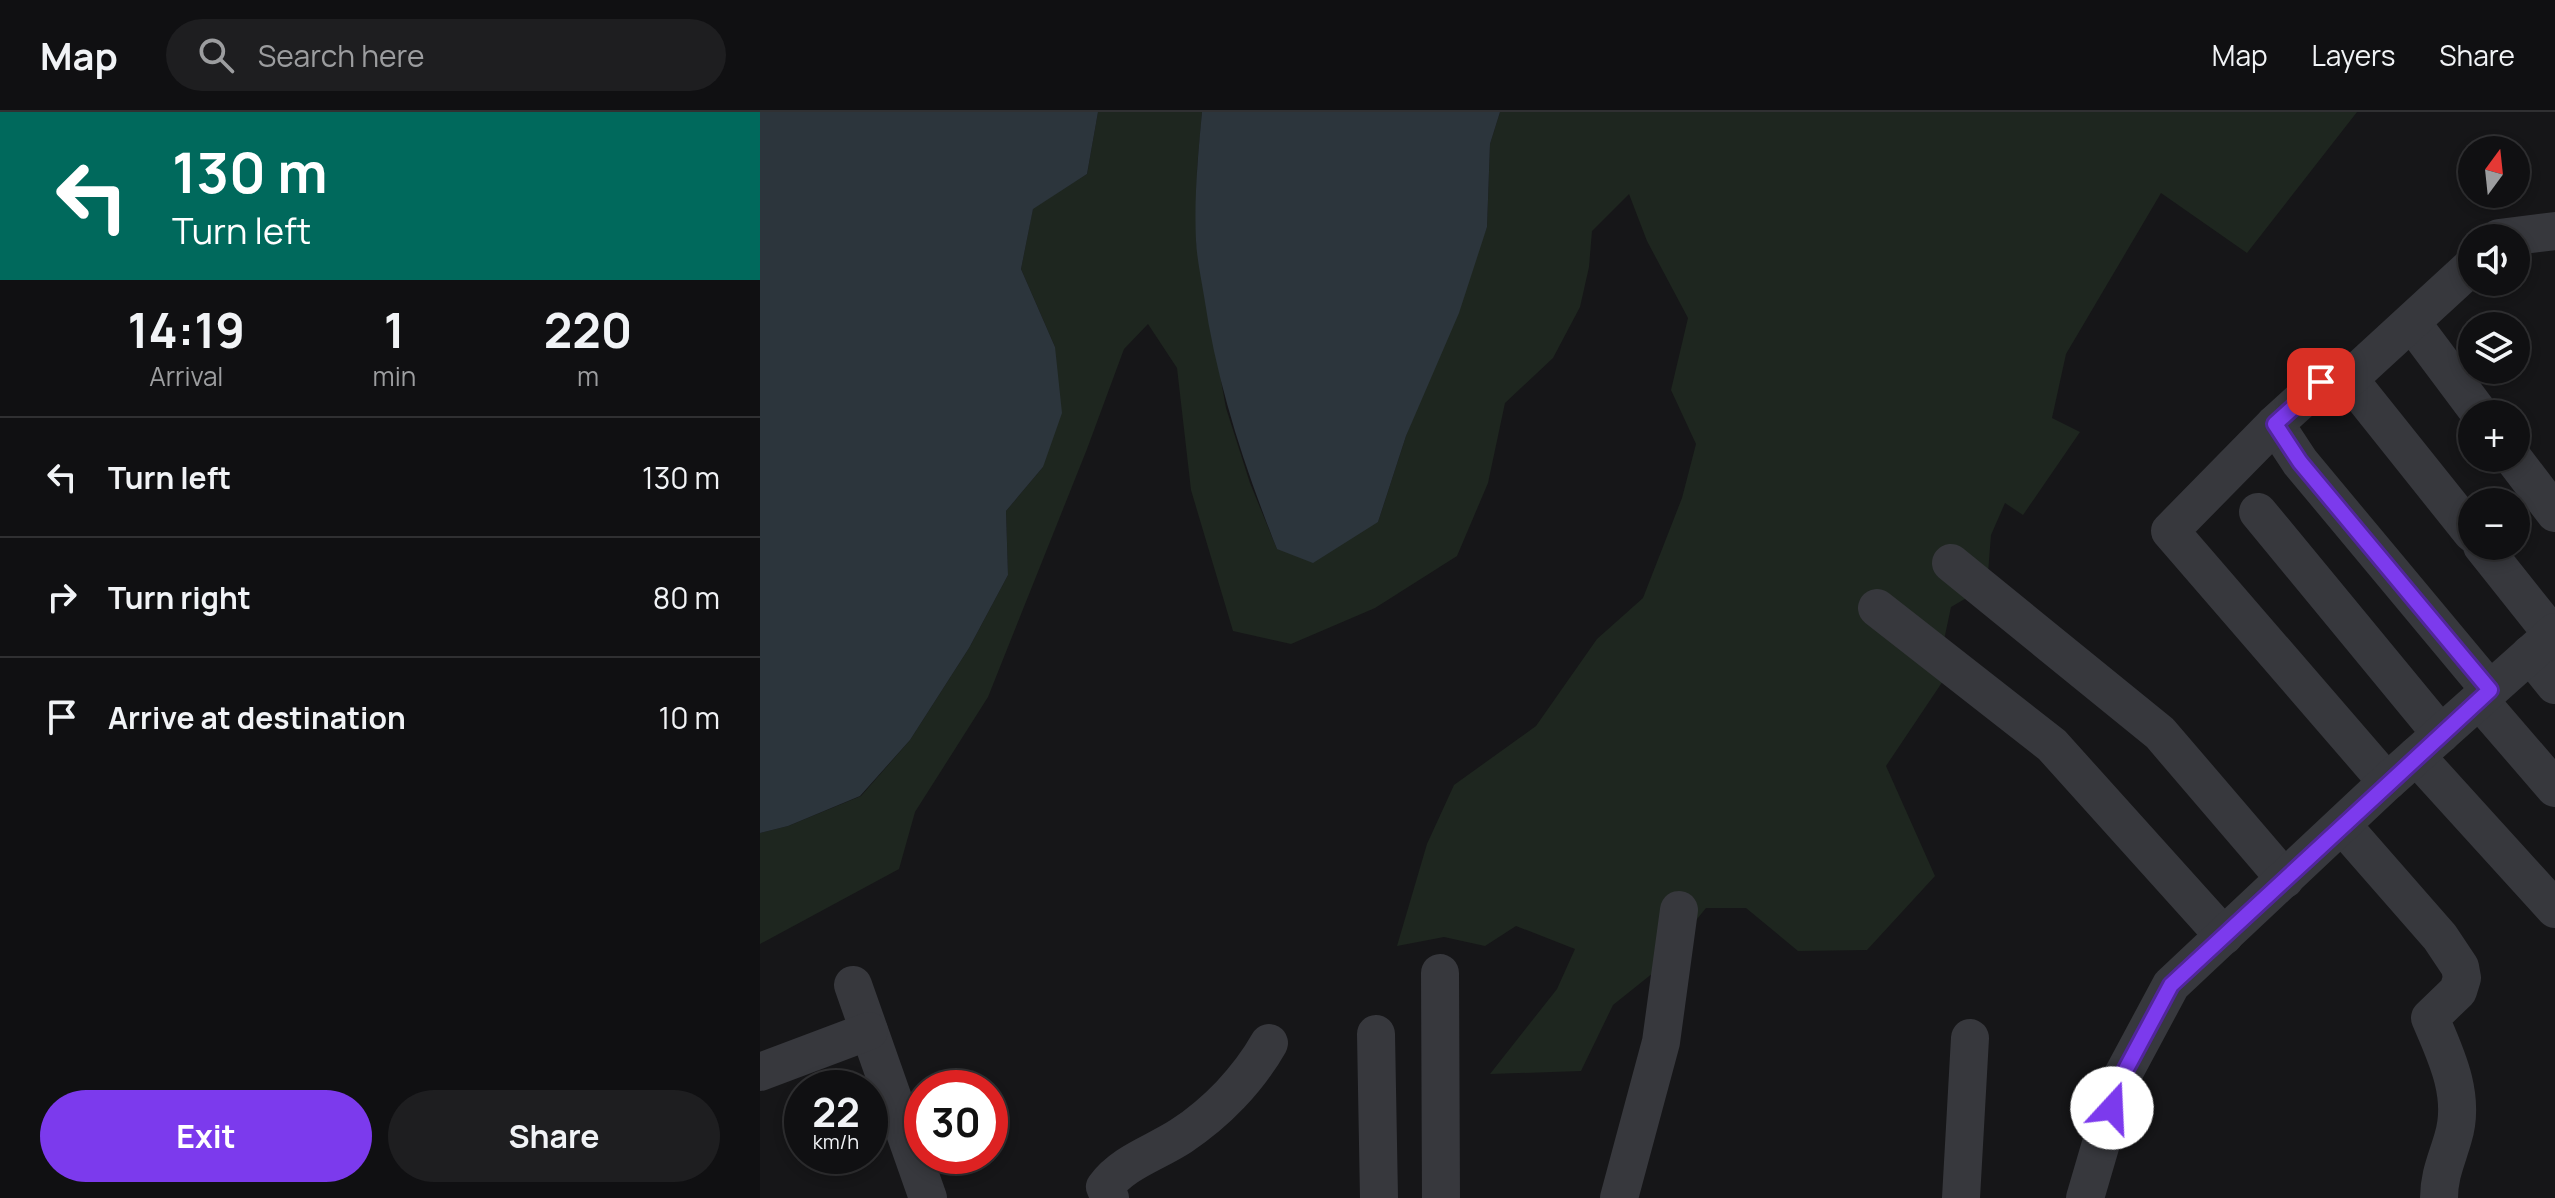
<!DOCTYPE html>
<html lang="en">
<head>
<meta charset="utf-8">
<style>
  body { margin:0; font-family:Manrope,sans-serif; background:#1e1e20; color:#f1f3f6; height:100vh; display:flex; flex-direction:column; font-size:30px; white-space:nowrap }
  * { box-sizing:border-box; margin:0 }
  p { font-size:26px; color:#9c9d9f }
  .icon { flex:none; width:44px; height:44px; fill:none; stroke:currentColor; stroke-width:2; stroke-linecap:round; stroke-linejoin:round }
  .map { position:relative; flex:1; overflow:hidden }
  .side { display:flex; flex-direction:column; background:#101012; width:760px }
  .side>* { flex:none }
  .top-card { background:#00695c; color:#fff; overflow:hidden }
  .needle { width:52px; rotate:15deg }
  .fabs { position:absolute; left:1698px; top:24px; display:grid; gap:16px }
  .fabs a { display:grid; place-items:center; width:72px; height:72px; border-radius:50%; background:#101012; box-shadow:0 4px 12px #0003,0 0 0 2px #303032; font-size:40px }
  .speed { position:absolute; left:24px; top:958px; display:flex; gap:16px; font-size:40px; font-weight:700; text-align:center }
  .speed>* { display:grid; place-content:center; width:104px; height:104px; border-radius:50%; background:#101012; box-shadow:0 4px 12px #0003,0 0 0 2px #303032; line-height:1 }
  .speed small { font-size:20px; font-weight:400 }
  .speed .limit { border:12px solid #d22; background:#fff; color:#111 }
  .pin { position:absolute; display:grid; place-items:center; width:68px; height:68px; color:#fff; margin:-34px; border-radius:16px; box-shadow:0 4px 12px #0006 }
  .me { position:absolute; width:88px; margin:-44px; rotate:20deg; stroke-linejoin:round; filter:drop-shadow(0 0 6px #0008) }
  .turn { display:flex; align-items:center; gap:28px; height:168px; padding:0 40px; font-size:36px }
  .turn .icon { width:104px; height:104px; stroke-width:2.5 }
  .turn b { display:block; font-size:56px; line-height:68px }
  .eta { display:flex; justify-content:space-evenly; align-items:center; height:136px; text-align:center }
  .eta b { font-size:48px; font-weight:700; line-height:56px }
  .cta { display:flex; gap:16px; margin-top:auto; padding:16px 40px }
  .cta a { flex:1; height:92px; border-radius:48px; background:#7c3aed; color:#fff; font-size:32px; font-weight:700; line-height:92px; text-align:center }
  .cta a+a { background:#1e1e20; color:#f1f3f6 }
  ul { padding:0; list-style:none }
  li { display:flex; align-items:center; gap:24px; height:120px; padding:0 40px; border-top:2px solid #303032 }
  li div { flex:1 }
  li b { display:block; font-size:30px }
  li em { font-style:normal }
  header { display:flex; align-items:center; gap:48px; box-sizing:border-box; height:112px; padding:0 40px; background:#101012; border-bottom:2px solid #303032 }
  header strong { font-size:38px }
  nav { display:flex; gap:44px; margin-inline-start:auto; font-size:28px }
  .search { width:560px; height:72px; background:#1e1e20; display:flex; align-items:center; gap:20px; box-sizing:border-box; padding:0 28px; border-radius:44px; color:#9c9d9f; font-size:30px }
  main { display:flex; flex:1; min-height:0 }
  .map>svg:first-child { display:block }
  .green { fill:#1e261f }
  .water { fill:#2c353c }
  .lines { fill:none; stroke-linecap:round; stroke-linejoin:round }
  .minor { stroke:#37383d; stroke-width:38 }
  .route-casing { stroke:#51269a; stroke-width:20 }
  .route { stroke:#7c3aed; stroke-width:14 }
</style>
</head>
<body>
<header>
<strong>Map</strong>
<div class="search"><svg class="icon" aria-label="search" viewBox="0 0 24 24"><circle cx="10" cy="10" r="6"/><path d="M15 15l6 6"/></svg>Search here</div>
<nav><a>Map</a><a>Layers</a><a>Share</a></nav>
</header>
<main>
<section class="side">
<div class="top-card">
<div class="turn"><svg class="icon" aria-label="left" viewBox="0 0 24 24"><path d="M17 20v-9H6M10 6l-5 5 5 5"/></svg><div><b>130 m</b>Turn left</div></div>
</div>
<div class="eta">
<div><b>14:19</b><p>Arrival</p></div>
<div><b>1</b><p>min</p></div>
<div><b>220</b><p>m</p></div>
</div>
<ul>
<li><svg class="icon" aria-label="left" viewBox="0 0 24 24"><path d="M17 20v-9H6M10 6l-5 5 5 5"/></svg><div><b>Turn left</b></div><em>130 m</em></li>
<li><svg class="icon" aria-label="right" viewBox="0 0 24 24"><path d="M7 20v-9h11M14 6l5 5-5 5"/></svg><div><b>Turn right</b></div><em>80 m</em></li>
<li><svg class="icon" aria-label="arrive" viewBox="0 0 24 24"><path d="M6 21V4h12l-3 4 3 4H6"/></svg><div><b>Arrive at destination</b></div><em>10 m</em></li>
</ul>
<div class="cta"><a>Exit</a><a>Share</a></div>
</section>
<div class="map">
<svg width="1795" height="1086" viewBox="0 0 1795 1086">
  <rect width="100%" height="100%" fill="#161618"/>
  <path class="green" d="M338,0H442L437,57L436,130L466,296L490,371L517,437L618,410L646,324L727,115L730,32L740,0H1597L1487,141L1401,81L1306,242L1292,306L1320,320L1263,403L1245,391L1231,423L1227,474L1191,495L1184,528L1185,566L1126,654L1175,764L1107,838L1038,839L986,796H946L893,861L853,893L821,959L730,962L797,877L815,837L756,814L725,834L684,825L637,834L667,732L694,673L776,614L837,527L883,486L922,386L936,332L911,278L928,206L887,129L869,82L832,119L829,155L820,195L793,246L745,291L728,371L697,444L615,496L531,532L473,519L431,378L417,256L388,212L364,237L327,337L228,585L155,700L139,757L0,832V721L28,714L101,684L150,628L209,536L248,463L246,399L283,355L295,235L261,157L273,96L327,62Z"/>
  <g class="water">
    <path d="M0,0H338L327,62L273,97L261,157L295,235L302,301L283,355L246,399L248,463L209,536L150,628L100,684L28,714L0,721Z"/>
    <path d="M442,0H740L730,32L727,115L699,201L646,324L618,410L553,451L517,437C484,354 457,272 444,184C441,166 437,147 436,129C434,86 438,43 442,0Z"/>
  </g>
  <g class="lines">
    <g class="minor">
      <path d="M1739,126L1795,119"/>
      <path d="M1652,211L1720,302"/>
      <path d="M1589,267L1712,421"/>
      <path d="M1515,312L1540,350L1730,578"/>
      <path d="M1753,346L1795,401"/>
      <path d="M1498,400L1681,622"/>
      <path d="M1722,434L1792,522"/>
      <path d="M1191,451L1400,621L1525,767"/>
      <path d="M1117,496L1292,633L1464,824"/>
      <path d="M1770,542L1795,573"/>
      <path d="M1719,588L1795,676"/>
      <path d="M1656,644L1795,797"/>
      <path d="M1627,670L1410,419L1515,312L1561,270L1589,267L1712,154"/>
      <path d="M1582,713L1680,825L1700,855L1702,866L1698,879L1670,906C1686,943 1706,984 1693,1026C1687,1047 1679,1063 1679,1086"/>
      <path d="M680,861L681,1086"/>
      <path d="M93,873L168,1086"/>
      <path d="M616,922L619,1086"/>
      <path d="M0,960L109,919"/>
      <path d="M350,1086L345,1075C363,1050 395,1041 421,1024C456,1001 488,968 509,931"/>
      <path d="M859,1086L901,930L919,798"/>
      <path d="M1201,1086L1210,926"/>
      <path d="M1325,1086L1359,970L1411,873L1627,670L1795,520"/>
    </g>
  </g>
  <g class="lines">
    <g class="route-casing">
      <path id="route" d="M1352,996L1359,970L1411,873L1730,578L1540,350L1515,312L1561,270"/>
    </g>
    <use href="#route" class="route"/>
  </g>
</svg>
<div class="fabs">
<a><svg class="needle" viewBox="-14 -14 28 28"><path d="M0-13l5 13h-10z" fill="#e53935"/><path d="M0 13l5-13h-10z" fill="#9c9d9f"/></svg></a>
<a><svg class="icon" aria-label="sound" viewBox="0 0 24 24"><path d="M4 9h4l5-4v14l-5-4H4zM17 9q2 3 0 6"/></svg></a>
<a><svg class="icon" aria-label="layers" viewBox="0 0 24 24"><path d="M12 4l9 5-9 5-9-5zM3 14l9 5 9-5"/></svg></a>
<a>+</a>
<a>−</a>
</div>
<div class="speed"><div>22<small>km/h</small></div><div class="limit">30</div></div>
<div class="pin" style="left:1561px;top:270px;background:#d93025"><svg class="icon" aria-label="arrive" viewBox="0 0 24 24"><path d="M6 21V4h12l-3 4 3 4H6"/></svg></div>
<svg class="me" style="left:1352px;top:996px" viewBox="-20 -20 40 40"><circle r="19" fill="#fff"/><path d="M0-13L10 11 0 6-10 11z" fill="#7c3aed"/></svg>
</div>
</main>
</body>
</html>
